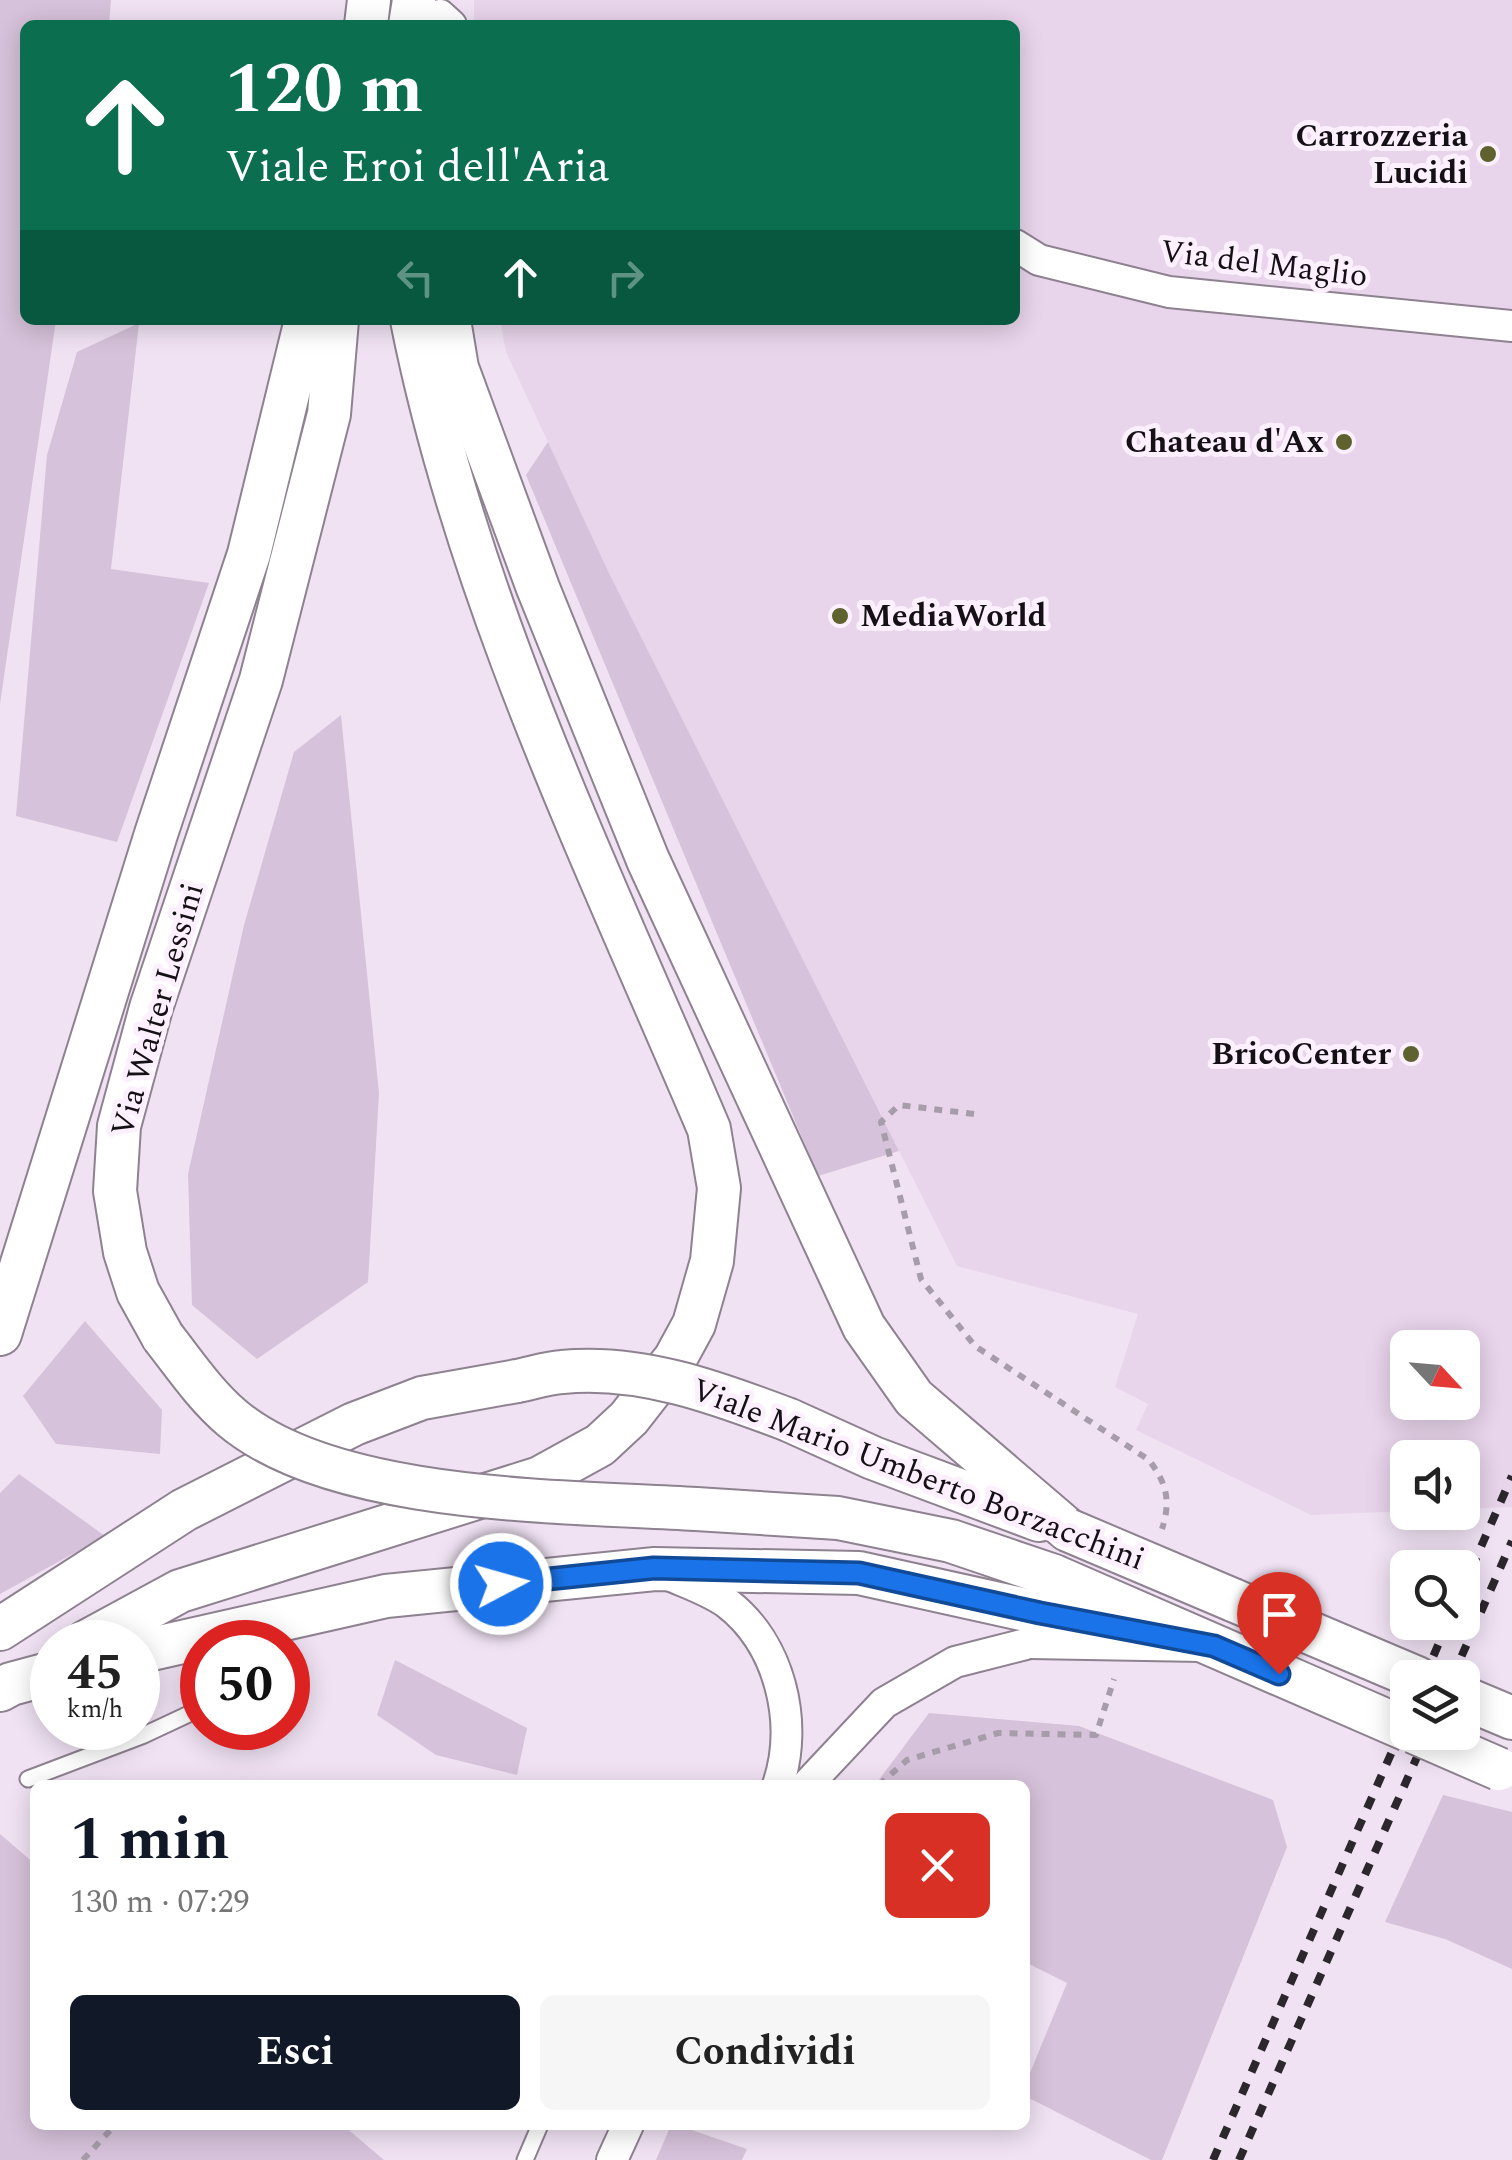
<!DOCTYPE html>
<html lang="it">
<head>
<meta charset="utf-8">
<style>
  body { margin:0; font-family:Spectral,serif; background:#f6f6f6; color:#222; height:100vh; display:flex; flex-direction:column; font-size:38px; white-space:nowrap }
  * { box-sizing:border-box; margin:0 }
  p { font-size:32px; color:#767676 }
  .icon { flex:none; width:55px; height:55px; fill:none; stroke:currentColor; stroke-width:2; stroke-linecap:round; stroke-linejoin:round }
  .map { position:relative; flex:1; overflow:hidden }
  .side { position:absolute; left:30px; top:1780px; width:1000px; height:350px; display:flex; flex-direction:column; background:#fff; border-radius:15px; box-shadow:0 5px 25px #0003 }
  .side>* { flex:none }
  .hud { position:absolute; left:20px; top:20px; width:1000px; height:305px; border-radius:15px; box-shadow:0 5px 25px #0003; background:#0b6e4f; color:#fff; overflow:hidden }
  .needle { width:65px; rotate:116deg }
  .controls { position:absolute; left:1390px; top:1330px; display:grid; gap:20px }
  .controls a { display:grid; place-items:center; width:90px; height:90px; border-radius:15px; background:#fff; box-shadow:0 5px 25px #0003; font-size:50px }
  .speed { position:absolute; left:30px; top:1620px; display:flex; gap:20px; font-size:50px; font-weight:700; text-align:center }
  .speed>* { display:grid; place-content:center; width:130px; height:130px; border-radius:50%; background:#fff; box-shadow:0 5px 25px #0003; line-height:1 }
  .speed small { font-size:25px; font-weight:400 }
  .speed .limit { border:15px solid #d22; background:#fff; color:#111 }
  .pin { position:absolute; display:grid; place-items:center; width:85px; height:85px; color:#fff; margin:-102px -42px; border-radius:50% 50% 50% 0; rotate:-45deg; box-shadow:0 0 10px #0007 }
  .pin .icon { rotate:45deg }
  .me { position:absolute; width:110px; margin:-55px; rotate:84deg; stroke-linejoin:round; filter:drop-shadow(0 0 8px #0008) }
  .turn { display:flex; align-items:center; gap:35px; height:210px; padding:0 40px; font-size:45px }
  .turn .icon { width:130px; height:130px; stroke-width:2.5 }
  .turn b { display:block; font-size:70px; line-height:85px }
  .lanes { display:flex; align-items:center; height:95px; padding:0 40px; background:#0003; justify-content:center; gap:50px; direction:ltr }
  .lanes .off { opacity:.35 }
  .round { display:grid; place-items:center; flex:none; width:105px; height:105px; border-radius:15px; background:#f6f6f6 }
  .headline { display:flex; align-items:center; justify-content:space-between; height:170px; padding:0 40px }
  h1 { font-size:60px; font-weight:700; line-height:75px; color:#111827 }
  .button { display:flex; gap:20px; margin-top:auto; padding:20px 40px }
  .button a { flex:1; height:115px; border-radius:15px; background:#111827; color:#fff; font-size:40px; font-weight:700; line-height:115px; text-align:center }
  .button a+a { background:#f6f6f6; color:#222 }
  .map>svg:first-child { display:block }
  .built { fill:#e8d4eb; fill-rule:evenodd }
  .green { fill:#d6c2da }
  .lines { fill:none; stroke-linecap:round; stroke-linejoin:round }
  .lane-casing { stroke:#8e8190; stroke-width:19 }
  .street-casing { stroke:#8e8190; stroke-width:34 }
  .secondary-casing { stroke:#8e8190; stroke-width:46 }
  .path { stroke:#a79caa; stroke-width:6; stroke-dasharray:8 8; stroke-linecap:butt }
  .lane { stroke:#fff; stroke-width:15 }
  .street { stroke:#fff; stroke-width:30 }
  .secondary { stroke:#fff; stroke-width:42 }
  .rail { stroke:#2c262d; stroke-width:8; stroke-dasharray:12 12; stroke-linecap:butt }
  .street-bridge-casing { stroke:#8e8190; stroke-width:34; stroke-linecap:butt }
  .secondary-bridge-casing { stroke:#8e8190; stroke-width:46; stroke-linecap:butt }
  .street-bridge { stroke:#fff; stroke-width:30 }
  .secondary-bridge { stroke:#fff; stroke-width:42 }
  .route-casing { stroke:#114b97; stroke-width:25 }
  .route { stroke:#1a73e8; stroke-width:18 }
  .poi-dot { fill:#5f612f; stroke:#fcf0fe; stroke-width:4 }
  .labels { text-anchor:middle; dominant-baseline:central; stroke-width:10; stroke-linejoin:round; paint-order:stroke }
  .poi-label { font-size:32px; font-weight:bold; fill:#151016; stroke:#fcf0fe; text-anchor:end }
  .street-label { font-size:32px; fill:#151016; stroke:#fcf0fe }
</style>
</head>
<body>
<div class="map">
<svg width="1512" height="2160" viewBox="0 0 1512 2160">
  <rect width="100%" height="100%" fill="#f0e2f3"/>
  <path class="built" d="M474,0H1512V1507L1463,1509L1462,1458H1408L1407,1511L1311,1515L1136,1430L1148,1404L1115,1387L1138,1314L957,1266L608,571L506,352L500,320H1015V25H474ZM1408,1348H1462V1402H1408Z"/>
  <g class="green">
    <path d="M0,0H111L109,25H25V320H56L0,704Z"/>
    <path d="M139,323L111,569L209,583L117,842L16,816L47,455L77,352Z"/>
    <path d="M548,442L608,571L899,1151L818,1176L526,475Z"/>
    <path d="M341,715L379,1093L368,1282L257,1359L192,1305L188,1174L244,925L294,752Z"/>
    <path d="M85,1321L162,1410L160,1454L56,1444L23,1396Z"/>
    <path d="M19,1474L105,1536L0,1594V1493Z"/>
    <path d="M395,1660L527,1728L517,1775L436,1755L377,1715Z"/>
    <path d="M929,1713L1079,1726L1273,1800L1287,1847L1162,2160H1151L1025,2096V2085L1067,1983L1025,1962V1785H875Z"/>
    <path d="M1443,1795L1512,1812V1969L1445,1939L1385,1922Z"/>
    <path d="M0,1834L35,1864V2125H343L384,2160H0Z"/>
    <path d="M671,2125H677L747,2149L742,2160H656Z"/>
  </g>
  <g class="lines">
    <g class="lane-casing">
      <g id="lane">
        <path d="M28,1779L144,1735L191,1713"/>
        <path d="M525,2160L540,2125"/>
      </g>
    </g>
    <g class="street-casing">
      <g id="street">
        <path d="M440,15L451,25"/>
        <path d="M1015,245L1039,260L1169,292L1512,326"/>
        <path d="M671,1576C690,1584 710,1591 727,1603C780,1644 799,1722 778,1785"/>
        <path d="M807,1785L884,1703L955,1662L1030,1643"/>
        <path d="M612,2160L628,2125"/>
      </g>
    </g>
    <g class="secondary-casing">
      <g id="secondary">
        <path d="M366,25L369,0"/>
        <path d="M410,25L414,0"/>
        <path d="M449,320L457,368L538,588L648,860L864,1327L914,1398L1068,1530"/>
        <path d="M0,1334L156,834L249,554L306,320"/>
        <path d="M163,1337L138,1292L125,1252L115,1191L119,1126L151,1008L261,680L329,414L337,320"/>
        <path d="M789,1420L873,1458L1039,1520"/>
        <path d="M696,1509L838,1518L951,1541L1054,1576"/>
        <path d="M1233,1600L1417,1678"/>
        <path d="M0,1629L184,1510L354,1424L422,1398L517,1381"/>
        <path d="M86,1642L180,1591L540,1478L600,1445L629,1418L675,1359L694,1324L712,1261L719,1188L709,1129C597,865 468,602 412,320"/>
        <path d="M138,1652L386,1596L655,1569L859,1573L1040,1613"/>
        <path d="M0,1690L11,1684L52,1673"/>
        <path d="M1462,1697L1512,1718"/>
      </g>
    </g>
    <g class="path">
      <path d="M974,1114L899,1105L881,1122L921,1279L975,1346L1149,1460C1167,1484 1171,1501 1162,1529"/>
      <path d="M879,1785L907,1760L998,1733L1096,1735L1114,1679"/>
      <path d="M83,2160L115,2125"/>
    </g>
    <use href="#lane" class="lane"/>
    <use href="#street" class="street"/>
    <use href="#secondary" class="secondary"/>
    <g class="rail">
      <path d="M1462,1590L1512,1476"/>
      <path d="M1424,1678L1448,1622"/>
      <path d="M1452,1678L1512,1541"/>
      <path d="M1213,2160L1408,1715"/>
      <path d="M1239,2160L1428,1732"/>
    </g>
    <g class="street-bridge-casing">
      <path id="street-bridge" d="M1030,1643L1202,1646"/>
    </g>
    <g class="secondary-bridge-casing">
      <g id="secondary-bridge">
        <path d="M163,1337C185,1365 205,1395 232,1418C334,1504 566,1501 696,1509"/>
        <path d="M517,1381C532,1378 547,1373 562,1372C640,1364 718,1393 789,1420"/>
        <path d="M1068,1530L1233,1600"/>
        <path d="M1054,1576L1408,1730"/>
        <path d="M1040,1613L1140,1632"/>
        <path d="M1414,1732L1499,1769"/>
      </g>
    </g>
    <use href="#street-bridge" class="street-bridge"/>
    <use href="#secondary-bridge" class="secondary-bridge"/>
  </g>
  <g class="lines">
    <g class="route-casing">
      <path id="route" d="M501,1584L654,1568L859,1573L1040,1613L1214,1646L1279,1674"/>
    </g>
    <use href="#route" class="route"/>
  </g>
  <g class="poi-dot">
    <circle cx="1488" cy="154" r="10"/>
    <circle cx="1344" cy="442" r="10"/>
    <circle cx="840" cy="616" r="10"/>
    <circle cx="1411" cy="1054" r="10"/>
  </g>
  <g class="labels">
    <g class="poi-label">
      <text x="1468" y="136">Carrozzeria<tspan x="1468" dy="37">Lucidi</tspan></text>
      <text x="1324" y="442">Chateau d'Ax</text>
      <text x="860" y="616" text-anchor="start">MediaWorld</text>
      <text x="1391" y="1054">BricoCenter</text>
    </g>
    <g class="street-label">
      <text transform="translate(1264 264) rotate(7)">Via del Maglio</text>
      <text transform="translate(158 1010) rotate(-74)">Via Walter Lessini</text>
      <text transform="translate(918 1475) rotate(21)">Viale Mario Umberto Borzacchini</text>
    </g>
  </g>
</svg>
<div class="controls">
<a><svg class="needle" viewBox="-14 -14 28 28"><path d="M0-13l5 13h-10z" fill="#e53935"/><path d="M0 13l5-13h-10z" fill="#767676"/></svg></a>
<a><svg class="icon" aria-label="sound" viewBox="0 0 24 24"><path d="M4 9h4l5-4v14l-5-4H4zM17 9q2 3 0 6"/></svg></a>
<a><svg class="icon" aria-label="search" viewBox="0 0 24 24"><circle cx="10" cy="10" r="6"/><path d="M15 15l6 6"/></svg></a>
<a><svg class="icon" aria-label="layers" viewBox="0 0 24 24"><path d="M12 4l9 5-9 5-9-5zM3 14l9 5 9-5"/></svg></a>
</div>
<div class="speed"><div>45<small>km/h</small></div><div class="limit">50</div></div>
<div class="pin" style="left:1279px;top:1674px;background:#d93025"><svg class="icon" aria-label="arrive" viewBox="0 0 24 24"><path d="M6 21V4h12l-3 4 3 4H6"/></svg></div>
<svg class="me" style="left:501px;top:1584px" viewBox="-20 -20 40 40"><circle r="17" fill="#1a73e8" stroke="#fff" stroke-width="3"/><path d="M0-11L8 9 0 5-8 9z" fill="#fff"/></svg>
<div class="hud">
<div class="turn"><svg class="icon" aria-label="ahead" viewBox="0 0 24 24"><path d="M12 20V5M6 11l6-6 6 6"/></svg><div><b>120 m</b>Viale Eroi dell'Aria</div></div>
<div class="lanes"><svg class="icon off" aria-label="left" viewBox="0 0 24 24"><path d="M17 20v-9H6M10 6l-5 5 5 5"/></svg><svg class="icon" aria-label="ahead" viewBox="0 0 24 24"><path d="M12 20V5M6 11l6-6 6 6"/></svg><svg class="icon off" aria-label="right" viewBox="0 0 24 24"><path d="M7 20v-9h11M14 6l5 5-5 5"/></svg></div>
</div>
<section class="side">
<div class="headline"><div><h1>1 min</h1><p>130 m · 07:29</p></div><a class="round" style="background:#d93025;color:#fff"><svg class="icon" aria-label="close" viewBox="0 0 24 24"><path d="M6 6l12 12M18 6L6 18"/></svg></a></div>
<div class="button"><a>Esci</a><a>Condividi</a></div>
</section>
</div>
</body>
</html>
